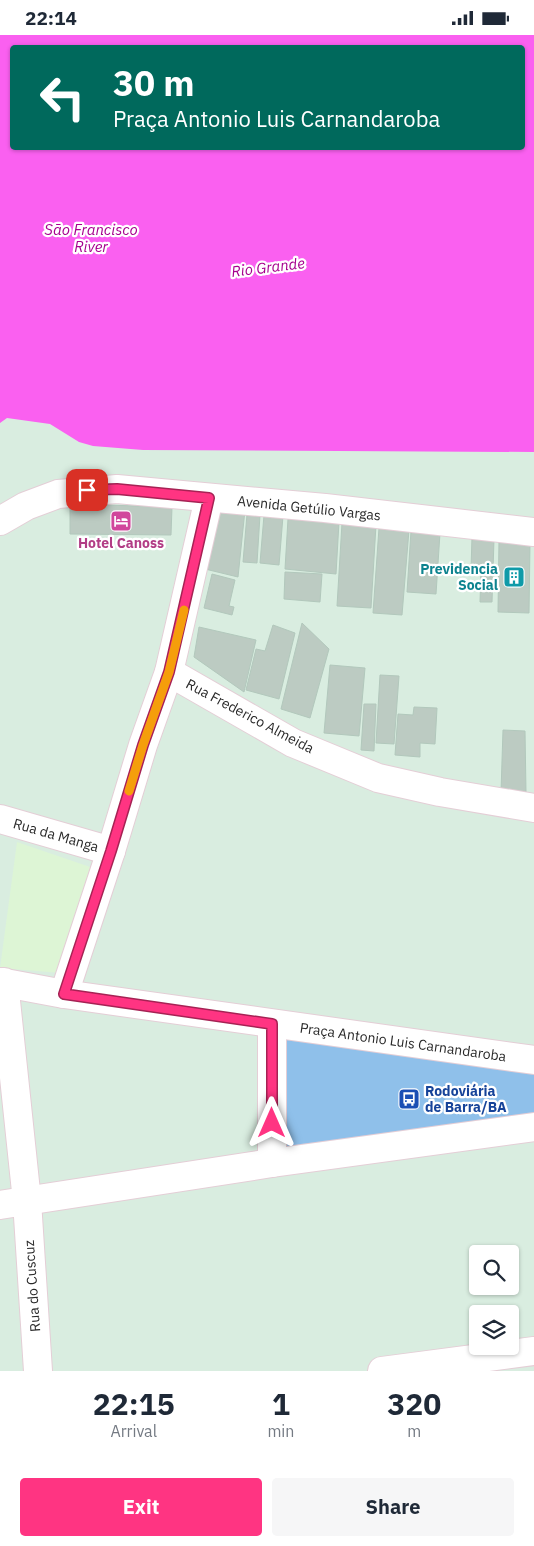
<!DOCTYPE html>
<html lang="en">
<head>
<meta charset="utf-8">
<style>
  body { margin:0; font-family:"IBM Plex Sans",sans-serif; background:#f6f6f7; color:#1f2937; height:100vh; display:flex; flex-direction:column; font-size:19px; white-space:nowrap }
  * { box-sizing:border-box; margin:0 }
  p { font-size:16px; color:#747a83 }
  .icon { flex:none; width:28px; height:28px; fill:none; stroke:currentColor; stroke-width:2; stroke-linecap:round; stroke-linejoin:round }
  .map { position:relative; height:1336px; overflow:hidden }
  .panel { display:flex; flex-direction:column; background:#fff; flex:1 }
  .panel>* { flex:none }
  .hud { position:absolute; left:10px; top:10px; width:515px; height:105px; border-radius:5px; box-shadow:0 1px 4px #0004; background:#00695c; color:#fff; overflow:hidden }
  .controls { position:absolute; left:469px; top:1210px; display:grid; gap:10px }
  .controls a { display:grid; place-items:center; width:50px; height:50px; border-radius:5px; background:#fff; box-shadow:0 1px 4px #0004; font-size:25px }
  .pin { position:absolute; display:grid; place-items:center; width:42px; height:42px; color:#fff; margin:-21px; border-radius:10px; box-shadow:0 2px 8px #0006 }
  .me { position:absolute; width:55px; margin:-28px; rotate:0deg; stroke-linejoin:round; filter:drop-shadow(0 0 4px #0008) }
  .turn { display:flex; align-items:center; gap:18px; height:105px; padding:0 20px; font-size:22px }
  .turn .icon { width:65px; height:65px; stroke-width:2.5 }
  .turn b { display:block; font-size:35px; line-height:42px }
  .eta { display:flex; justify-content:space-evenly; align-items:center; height:85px; text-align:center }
  .eta b { font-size:30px; font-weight:700; line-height:35px }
  .action { display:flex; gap:10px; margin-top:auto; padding:10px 20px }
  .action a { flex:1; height:58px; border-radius:5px; background:#ff3482; color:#fff; font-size:20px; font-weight:700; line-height:58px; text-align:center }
  .action a+a { background:#f6f6f7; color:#1f2937 }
  .status { display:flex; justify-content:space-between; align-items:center; height:35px; padding:0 25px; background:#fff; direction:ltr }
  .status svg { height:14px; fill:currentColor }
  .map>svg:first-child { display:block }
  .medical { fill:#ddf5d5 }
  .green { fill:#8fc0ea }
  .water { fill:#fa60f0; fill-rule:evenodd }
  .building { fill:#bccbc2; stroke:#b2c8bc }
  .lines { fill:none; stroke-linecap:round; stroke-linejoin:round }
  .minor-casing { stroke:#e4ced6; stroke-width:30 }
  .minor { stroke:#fff; stroke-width:28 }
  .route-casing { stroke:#a62254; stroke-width:12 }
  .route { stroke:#ff3482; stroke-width:9 }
  .slow { stroke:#f59e0b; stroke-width:9 }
  .labels { text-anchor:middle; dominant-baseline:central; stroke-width:4.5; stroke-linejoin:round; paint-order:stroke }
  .street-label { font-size:14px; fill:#292929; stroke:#fff }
  .hotel-label { font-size:14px; font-weight:bold; fill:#b23c85; stroke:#fff }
  .culture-label { font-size:14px; font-weight:bold; fill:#0d838f; stroke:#fff; text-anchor:end }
  .transit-label { font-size:14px; font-weight:bold; fill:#164399; stroke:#fff; text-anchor:start }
  .water-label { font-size:15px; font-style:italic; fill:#a6008e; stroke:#fff }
</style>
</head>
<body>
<div class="status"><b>22:14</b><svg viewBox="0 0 49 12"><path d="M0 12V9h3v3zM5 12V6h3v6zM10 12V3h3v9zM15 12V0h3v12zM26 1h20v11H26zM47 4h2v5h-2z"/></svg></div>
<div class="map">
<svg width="534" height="1336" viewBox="0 0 534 1336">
  <rect width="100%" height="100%" fill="#d9ede0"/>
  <path class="medical" d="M17,807L96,834L61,938L0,933Z"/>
  <path class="green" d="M272,989L534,1025V1092L272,1128Z"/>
  <path class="water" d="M0,0H534V417L143,415L93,411L79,407L50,389L7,383L0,388ZM522,12V112H12V12Z"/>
  <g class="building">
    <path d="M70,469L172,472L171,500L70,499Z"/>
    <path d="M218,474L245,475L238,542L205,534Z"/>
    <path d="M247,479L260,480L257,528L243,527Z"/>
    <path d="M264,480L283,481L279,530L260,528Z"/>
    <path d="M288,484L339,487L336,539L285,534Z"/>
    <path d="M342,488L376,490L371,573L337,571Z"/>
    <path d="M379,493L409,495L402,580L373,578Z"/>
    <path d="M411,496L440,498L436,559L407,557Z"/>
    <path d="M472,502L494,504L492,567H480L481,535L471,534Z"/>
    <path d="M499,505L530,507L529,578L498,577Z"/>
    <path d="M285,537L322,539L320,567L284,564Z"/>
    <path d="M212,539L235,545L229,571L234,572L232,580L204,573Z"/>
    <path d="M302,588L329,614L310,683L281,674Z"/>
    <path d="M273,590L295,598L279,664L246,655L256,614L265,616Z"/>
    <path d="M199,592L256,605L244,657L194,622Z"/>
    <path d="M330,630L365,633L359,701L324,698Z"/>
    <path d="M380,640L399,641L394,709L376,708Z"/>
    <path d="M364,669H376L374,716L361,715Z"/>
    <path d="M414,672L437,673L435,709L420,708V722L395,720L398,679L413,680Z"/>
    <path d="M503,695L525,696L526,757H501Z"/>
  </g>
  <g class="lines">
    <g class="minor-casing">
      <g id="minor">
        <path d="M0,486L26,471L58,459L117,454L325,473L534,497"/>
        <path d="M169,637L293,708L378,743L440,757L534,773"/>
        <path d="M0,784L111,816"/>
        <path d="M0,947L64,959L534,1025"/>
        <path d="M4,947L27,1166L38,1336"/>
        <path d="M64,959L111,816L143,710L169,637L209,463"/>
        <path d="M272,989V1128"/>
        <path d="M0,1170L272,1128L534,1092"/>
        <path d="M382,1336L534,1316"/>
      </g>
    </g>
    <use href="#minor" class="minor"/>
  </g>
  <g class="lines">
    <g class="route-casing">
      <path id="route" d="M87,455L117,454L209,463L169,637L143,710L111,816L64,959L272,989V1088"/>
    </g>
    <use href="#route" class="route"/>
    <path class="slow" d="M129,756L143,710L169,637L184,575"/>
  </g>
  <defs>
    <g id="hotel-square" transform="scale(1.125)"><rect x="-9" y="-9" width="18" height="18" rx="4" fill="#d1479c" stroke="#fff"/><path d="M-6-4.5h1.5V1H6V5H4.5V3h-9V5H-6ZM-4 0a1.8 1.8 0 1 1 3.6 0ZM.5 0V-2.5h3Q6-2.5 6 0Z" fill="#fff"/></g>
    <g id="building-square" transform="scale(1.125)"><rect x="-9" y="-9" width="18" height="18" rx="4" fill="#0f9aa8" stroke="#fff"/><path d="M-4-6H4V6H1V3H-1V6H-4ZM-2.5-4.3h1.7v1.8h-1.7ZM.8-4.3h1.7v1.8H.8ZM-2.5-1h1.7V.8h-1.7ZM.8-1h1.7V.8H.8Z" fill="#fff"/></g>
    <g id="bus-square" transform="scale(1.125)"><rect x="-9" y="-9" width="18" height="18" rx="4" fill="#1a4fb4" stroke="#fff"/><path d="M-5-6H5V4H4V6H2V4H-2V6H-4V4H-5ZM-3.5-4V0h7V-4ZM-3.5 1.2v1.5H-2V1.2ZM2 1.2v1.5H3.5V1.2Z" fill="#fff"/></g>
  </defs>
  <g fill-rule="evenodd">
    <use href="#hotel-square" x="121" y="486"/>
    <use href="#building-square" x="514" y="542"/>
    <use href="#bus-square" x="409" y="1064"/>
  </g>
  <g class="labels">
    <g class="street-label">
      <text transform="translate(309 473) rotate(6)">Avenida Getúlio Vargas</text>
      <text transform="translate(250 681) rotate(28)">Rua Frederico Almeida</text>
      <text transform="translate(56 800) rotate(16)">Rua da Manga</text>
      <text transform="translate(403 1007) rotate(8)">Praça Antonio Luis Carnandaroba</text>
      <text transform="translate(32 1251) rotate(-94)">Rua do Cuscuz</text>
    </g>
    <g class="hotel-label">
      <text x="121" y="508">Hotel Canoss</text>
    </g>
    <g class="culture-label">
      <text x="498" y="534">Previdencia<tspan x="498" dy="16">Social</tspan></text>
    </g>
    <g class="transit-label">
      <text x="425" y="1056">Rodoviária<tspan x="425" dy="16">de Barra/BA</tspan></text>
    </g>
    <g class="water-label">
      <text x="91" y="194">São Francisco<tspan x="91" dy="17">River</tspan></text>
      <text transform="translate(268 232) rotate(-7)">Rio Grande</text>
    </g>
  </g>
</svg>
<div class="controls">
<a><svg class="icon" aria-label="search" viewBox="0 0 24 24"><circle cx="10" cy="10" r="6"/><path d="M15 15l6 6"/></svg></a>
<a><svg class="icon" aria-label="layers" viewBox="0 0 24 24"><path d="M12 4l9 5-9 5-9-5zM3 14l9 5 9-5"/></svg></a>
</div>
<div class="pin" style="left:87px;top:455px;background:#d93025"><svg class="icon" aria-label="arrive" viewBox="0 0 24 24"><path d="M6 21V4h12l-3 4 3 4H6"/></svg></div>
<svg class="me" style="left:272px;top:1088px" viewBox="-20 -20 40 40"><path d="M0-17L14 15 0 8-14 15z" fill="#ff3482" stroke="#fff" stroke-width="4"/></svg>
<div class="hud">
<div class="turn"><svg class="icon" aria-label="left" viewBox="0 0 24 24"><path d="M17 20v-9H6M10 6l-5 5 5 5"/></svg><div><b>30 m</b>Praça Antonio Luis Carnandaroba</div></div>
</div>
</div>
<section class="panel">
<div class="eta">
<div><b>22:15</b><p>Arrival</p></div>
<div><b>1</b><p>min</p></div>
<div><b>320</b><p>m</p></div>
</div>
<div class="action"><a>Exit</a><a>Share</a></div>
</section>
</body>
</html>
